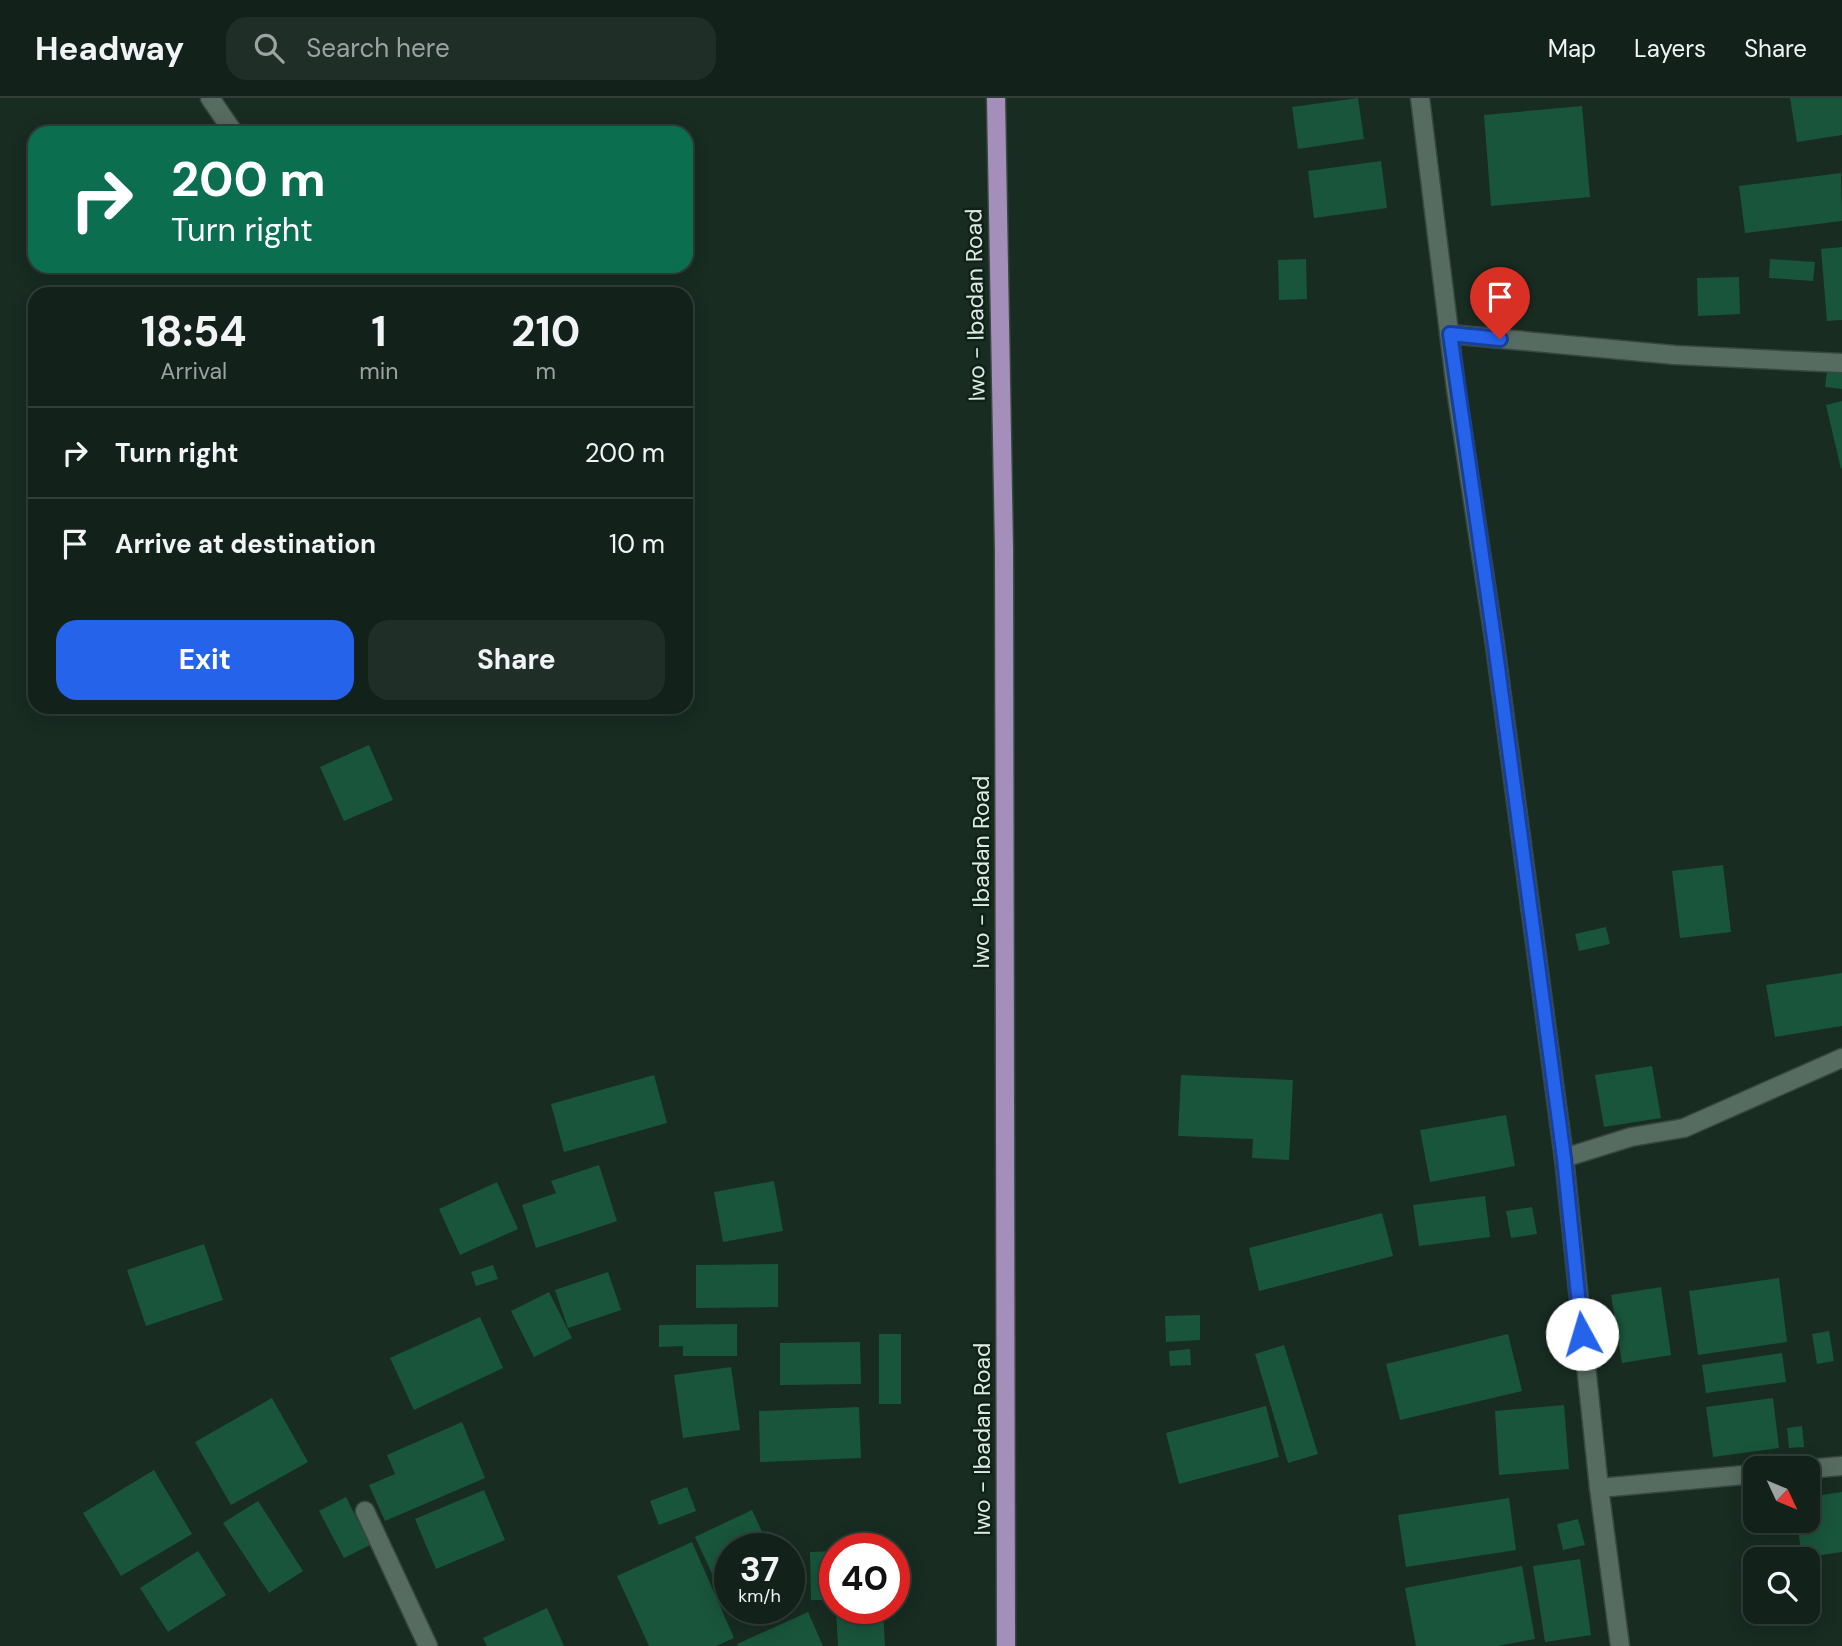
<!DOCTYPE html>
<html lang="en">
<head>
<meta charset="utf-8">
<style>
  body { margin:0; font-family:"DM Sans",sans-serif; background:#1f2e27; color:#f1f3f6; height:100vh; display:flex; flex-direction:column; font-size:26px; white-space:nowrap }
  * { box-sizing:border-box; margin:0 }
  p { font-size:23px; color:#9ca3a2 }
  .icon { flex:none; width:38px; height:38px; fill:none; stroke:currentColor; stroke-width:2; stroke-linecap:round; stroke-linejoin:round }
  .map { position:relative; flex:1; overflow:hidden }
  .sheet { position:absolute; left:28px; top:189px; width:665px; height:427px; display:flex; flex-direction:column; background:#12211a; border-radius:21px; box-shadow:0 4px 18px #0003,0 0 0 2px #313e39 }
  .sheet>* { flex:none }
  .banner { position:absolute; left:28px; top:28px; width:665px; height:147px; border-radius:21px; box-shadow:0 4px 18px #0003,0 0 0 2px #313e39; background:#0b6e4f; color:#fff; overflow:hidden }
  .needle { width:46px; rotate:134deg }
  .tools { position:absolute; left:1743px; top:1358px; display:grid; gap:14px }
  .tools a { display:grid; place-items:center; width:77px; height:77px; border-radius:14px; background:#12211a; box-shadow:0 4px 18px #0003,0 0 0 2px #313e39; font-size:35px }
  .speed { position:absolute; left:714px; top:1435px; display:flex; gap:14px; font-size:35px; font-weight:700; text-align:center }
  .speed>* { display:grid; place-content:center; width:91px; height:91px; border-radius:50%; background:#12211a; box-shadow:0 4px 18px #0003,0 0 0 2px #313e39; line-height:1 }
  .speed small { font-size:18px; font-weight:400 }
  .speed .limit { border:10px solid #d22; background:#fff; color:#111 }
  .pin { position:absolute; display:grid; place-items:center; width:60px; height:60px; color:#fff; margin:-72px -30px; border-radius:50% 50% 50% 0; rotate:-45deg; box-shadow:0 0 7px #0007 }
  .pin .icon { rotate:45deg }
  .me { position:absolute; width:77px; margin:-38px; rotate:354deg; stroke-linejoin:round; filter:drop-shadow(0 0 5px #0008) }
  .turn { display:flex; align-items:center; gap:24px; height:147px; padding:0 28px; font-size:32px }
  .turn .icon { width:91px; height:91px; stroke-width:2.5 }
  .turn b { display:block; font-size:49px; line-height:60px }
  .eta { display:flex; justify-content:space-evenly; align-items:center; height:119px; text-align:center }
  .eta b { font-size:42px; font-weight:700; line-height:49px }
  .primary-button { display:flex; gap:14px; margin-top:auto; padding:14px 28px }
  .primary-button a { flex:1; height:80px; border-radius:21px; background:#2563eb; color:#fff; font-size:28px; font-weight:700; line-height:80px; text-align:center }
  .primary-button a+a { background:#1f2e27; color:#f1f3f6 }
  ul { padding:0; list-style:none }
  li { display:flex; align-items:center; gap:21px; height:91px; padding:0 28px; border-top:2px solid #313e39 }
  li div { flex:1 }
  li b { display:block; font-size:26px }
  li em { font-style:normal }
  header { display:flex; align-items:center; gap:42px; box-sizing:border-box; height:98px; padding:0 35px; background:#12211a; border-bottom:2px solid #313e39 }
  header strong { font-size:33px }
  nav { display:flex; gap:38px; margin-inline-start:auto; font-size:24px }
  .search { width:490px; height:63px; background:#1f2e27; display:flex; align-items:center; gap:18px; box-sizing:border-box; padding:0 24px; border-radius:21px; color:#9ca3a2; font-size:26px }
  .map>svg:first-child { display:block }
  .building { fill:#19553b }
  .lines { fill:none; stroke-linecap:round; stroke-linejoin:round }
  .minor-casing { stroke:#38473f; stroke-width:21 }
  .tertiary-casing { stroke:#38473f; stroke-width:21 }
  .primary-casing { stroke:#38473f; stroke-width:21 }
  .minor { stroke:#566c60; stroke-width:18 }
  .tertiary { stroke:#566c60; stroke-width:18 }
  .primary { stroke:#a38fba; stroke-width:18 }
  .route-casing { stroke:#184099; stroke-width:18 }
  .route { stroke:#2563eb; stroke-width:12 }
  .labels { text-anchor:middle; dominant-baseline:central; stroke-width:5; stroke-linejoin:round; paint-order:stroke }
  .street-label { font-size:23px; fill:#deeae3; stroke:#0f2218 }
</style>
</head>
<body>
<header>
<strong>Headway</strong>
<div class="search"><svg class="icon" aria-label="search" viewBox="0 0 24 24"><circle cx="10" cy="10" r="6"/><path d="M15 15l6 6"/></svg>Search here</div>
<nav><a>Map</a><a>Layers</a><a>Share</a></nav>
</header>
<div class="map">
<svg width="1842" height="1548" viewBox="0 0 1842 1548">
  <rect width="100%" height="100%" fill="#182c22"/>
  <g class="building">
    <path d="M1358,0L1364,41L1298,51L1292,9Z"/>
    <path d="M1790,0H1842V37L1797,44Z"/>
    <path d="M1582,8L1590,99L1491,108L1484,17Z"/>
    <path d="M1381,63L1387,110L1314,120L1308,73Z"/>
    <path d="M1841,75L1842,123L1745,135L1739,88Z"/>
    <path d="M1842,149V222L1827,223L1821,151Z"/>
    <path d="M1306,161L1307,201L1279,202L1278,162Z"/>
    <path d="M1770,161L1815,164L1813,183L1769,180Z"/>
    <path d="M1739,179L1740,216L1698,218L1697,180Z"/>
    <path d="M1827,273L1842,275V291L1825,289Z"/>
    <path d="M1842,303V370L1841,371L1826,307Z"/>
    <path d="M369,647L393,702L344,723L320,669Z"/>
    <path d="M1723,767L1731,834L1680,840L1672,773Z"/>
    <path d="M1606,829L1610,846L1579,853L1575,836Z"/>
    <path d="M1842,875V928L1775,939L1766,887Z"/>
    <path d="M1652,968L1661,1020L1604,1029L1595,977Z"/>
    <path d="M654,977L667,1025L564,1054L551,1006Z"/>
    <path d="M1181,977L1293,982L1289,1062L1252,1060L1253,1041L1178,1038Z"/>
    <path d="M1506,1017L1515,1068L1430,1084L1420,1032Z"/>
    <path d="M599,1067L617,1123L536,1150L522,1107L556,1095L551,1083Z"/>
    <path d="M774,1083L783,1133L723,1144L714,1094Z"/>
    <path d="M497,1084L518,1131L460,1157L439,1111Z"/>
    <path d="M1485,1098L1490,1139L1419,1148L1413,1107Z"/>
    <path d="M1532,1109L1537,1136L1511,1140L1506,1113Z"/>
    <path d="M1382,1115L1393,1158L1259,1193L1249,1150Z"/>
    <path d="M204,1146L223,1202L146,1228L127,1172Z"/>
    <path d="M778,1166V1209L696,1210V1167Z"/>
    <path d="M493,1167L498,1181L476,1188L471,1174Z"/>
    <path d="M608,1174L621,1212L568,1230L555,1192Z"/>
    <path d="M1779,1180L1787,1244L1698,1257L1689,1193Z"/>
    <path d="M1661,1189L1671,1257L1622,1265L1611,1197Z"/>
    <path d="M549,1194L572,1240L534,1259L511,1213Z"/>
    <path d="M1200,1217V1242L1166,1244L1165,1218Z"/>
    <path d="M480,1219L503,1270L414,1312L390,1260Z"/>
    <path d="M737,1226V1258H683V1248L659,1249V1227Z"/>
    <path d="M1829,1233L1834,1263L1817,1266L1812,1236Z"/>
    <rect x="879" y="1236" width="22" height="70"/>
    <path d="M1508,1236L1522,1293L1400,1322L1386,1266Z"/>
    <path d="M860,1244L861,1286L780,1287V1245Z"/>
    <path d="M1284,1247L1318,1356L1288,1365L1255,1256Z"/>
    <path d="M1190,1251L1191,1267L1170,1268L1169,1253Z"/>
    <path d="M1782,1255L1786,1284L1706,1295L1702,1267Z"/>
    <path d="M731,1269L740,1332L683,1340L674,1277Z"/>
    <path d="M272,1300L308,1364L231,1407L195,1344Z"/>
    <path d="M1773,1300L1779,1350L1713,1359L1706,1309Z"/>
    <path d="M1564,1307L1569,1371L1499,1377L1495,1313Z"/>
    <path d="M1266,1308L1279,1359L1179,1386L1166,1335Z"/>
    <path d="M859,1309L861,1360L760,1364L759,1313Z"/>
    <path d="M462,1324L485,1380L385,1423L369,1387L395,1376L387,1357Z"/>
    <path d="M1802,1328L1804,1349L1789,1350L1787,1330Z"/>
    <path d="M154,1372L192,1436L121,1478L83,1415Z"/>
    <path d="M687,1389L696,1413L659,1427L650,1403Z"/>
    <path d="M484,1392L505,1442L436,1471L415,1421Z"/>
    <path d="M1842,1394V1454L1802,1460L1797,1423H1808V1399Z"/>
    <path d="M346,1399L370,1447L344,1460L319,1413Z"/>
    <path d="M1509,1400L1516,1452L1406,1469L1398,1417Z"/>
    <path d="M258,1403L303,1473L269,1495L223,1425Z"/>
    <path d="M752,1412L770,1451H730V1475L715,1482L695,1439Z"/>
    <path d="M1578,1421L1585,1447L1563,1452L1557,1426Z"/>
    <path d="M692,1444L734,1540L716,1548H649L617,1478Z"/>
    <path d="M198,1453L226,1497L168,1534L140,1490Z"/>
    <path d="M835,1453V1502H811L810,1454Z"/>
    <path d="M1580,1461L1591,1537L1545,1544L1533,1468Z"/>
    <path d="M1522,1468L1535,1541L1497,1548H1416L1405,1490Z"/>
    <path d="M547,1510L564,1548H487L483,1540Z"/>
    <path d="M883,1510L885,1548H838L836,1513Z"/>
    <path d="M808,1514L823,1548H738L737,1546Z"/>
  </g>
  <g class="lines">
    <g class="minor-casing">
      <g id="minor">
        <path d="M210,0L234,35"/>
        <path d="M1449,236L1675,257L1842,265"/>
        <path d="M1564,1060L1631,1039L1684,1030L1842,960"/>
        <path d="M1808,1371L1842,1368"/>
        <path d="M1599,1390L1755,1376"/>
        <path d="M365,1413L428,1548"/>
      </g>
    </g>
    <g class="tertiary-casing">
      <path id="tertiary" d="M1420,0L1456,291L1495,547L1564,1060L1599,1390L1620,1548"/>
    </g>
    <g class="primary-casing">
      <path id="primary" d="M996,0L1004,452L1006,1548"/>
    </g>
    <use href="#minor" class="minor"/>
    <use href="#tertiary" class="tertiary"/>
    <use href="#primary" class="primary"/>
  </g>
  <g class="lines">
    <g class="route-casing">
      <path id="route" d="M1500,241L1450,236L1495,547L1564,1060L1582,1236"/>
    </g>
    <use href="#route" class="route"/>
  </g>
  <g class="labels">
    <g class="street-label">
      <text transform="translate(975 207) rotate(-91)">Iwo - Ibadan Road</text>
      <text transform="translate(981 774) rotate(-90)">Iwo - Ibadan Road</text>
      <text transform="translate(982 1341) rotate(-90)">Iwo - Ibadan Road</text>
    </g>
  </g>
</svg>
<div class="tools">
<a><svg class="needle" viewBox="-14 -14 28 28"><path d="M0-13l5 13h-10z" fill="#e53935"/><path d="M0 13l5-13h-10z" fill="#9ca3a2"/></svg></a>
<a><svg class="icon" aria-label="search" viewBox="0 0 24 24"><circle cx="10" cy="10" r="6"/><path d="M15 15l6 6"/></svg></a>
</div>
<div class="speed"><div>37<small>km/h</small></div><div class="limit">40</div></div>
<div class="pin" style="left:1500px;top:241px;background:#d93025"><svg class="icon" aria-label="arrive" viewBox="0 0 24 24"><path d="M6 21V4h12l-3 4 3 4H6"/></svg></div>
<svg class="me" style="left:1582px;top:1236px" viewBox="-20 -20 40 40"><circle r="19" fill="#fff"/><path d="M0-13L10 11 0 6-10 11z" fill="#2563eb"/></svg>
<div class="banner">
<div class="turn"><svg class="icon" aria-label="right" viewBox="0 0 24 24"><path d="M7 20v-9h11M14 6l5 5-5 5"/></svg><div><b>200 m</b>Turn right</div></div>
</div>
<section class="sheet">
<div class="eta">
<div><b>18:54</b><p>Arrival</p></div>
<div><b>1</b><p>min</p></div>
<div><b>210</b><p>m</p></div>
</div>
<ul>
<li><svg class="icon" aria-label="right" viewBox="0 0 24 24"><path d="M7 20v-9h11M14 6l5 5-5 5"/></svg><div><b>Turn right</b></div><em>200 m</em></li>
<li><svg class="icon" aria-label="arrive" viewBox="0 0 24 24"><path d="M6 21V4h12l-3 4 3 4H6"/></svg><div><b>Arrive at destination</b></div><em>10 m</em></li>
</ul>
<div class="primary-button"><a>Exit</a><a>Share</a></div>
</section>
</div>
</body>
</html>
